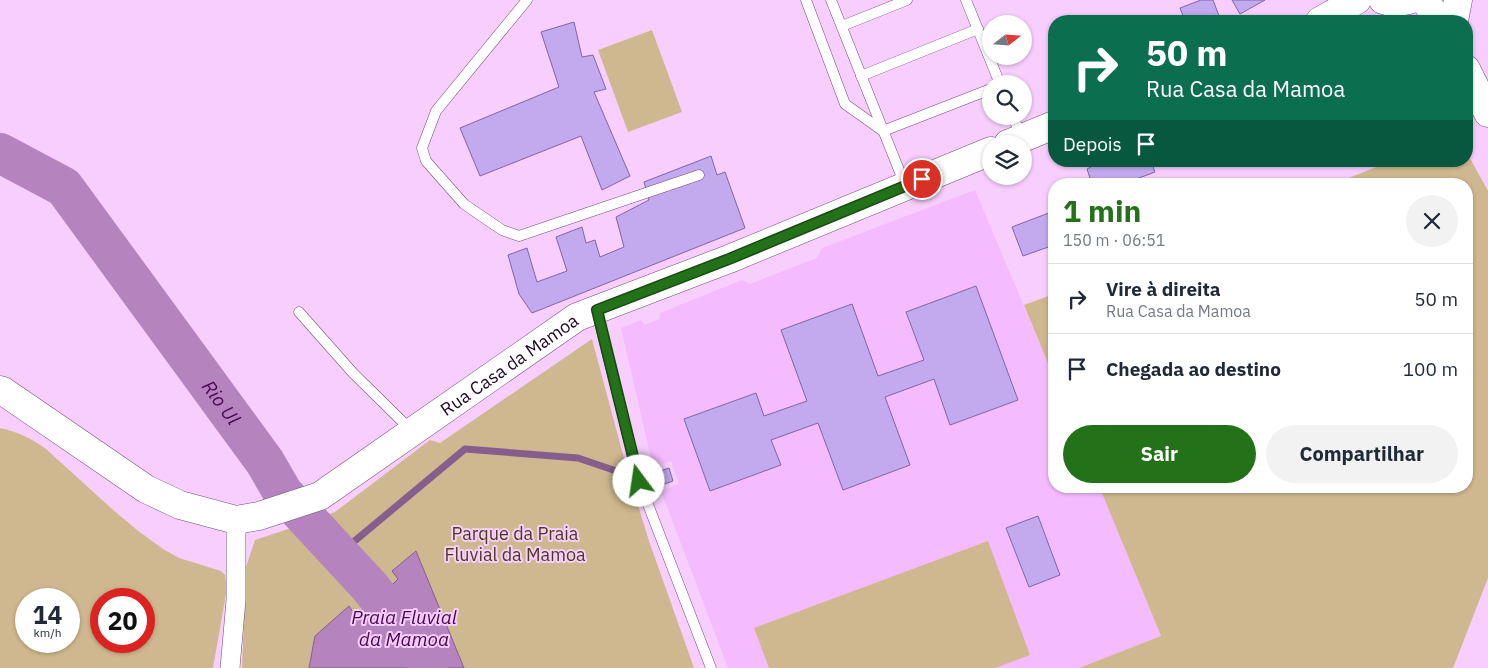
<!DOCTYPE html>
<html lang="pt">
<head>
<meta charset="utf-8">
<style>
  body { margin:0; font-family:"IBM Plex Sans",sans-serif; background:#f2f2f3; color:#1f2937; height:100vh; display:flex; flex-direction:column; font-size:19px; white-space:nowrap }
  * { box-sizing:border-box; margin:0 }
  p { font-size:16px; color:#747a83 }
  .icon { flex:none; width:28px; height:28px; fill:none; stroke:currentColor; stroke-width:2; stroke-linecap:round; stroke-linejoin:round }
  .map { position:relative; flex:1; overflow:hidden }
  .side { position:absolute; left:1048px; top:178px; width:425px; height:315px; display:flex; flex-direction:column; background:#fff; border-radius:20px; box-shadow:0 1px 4px #0004 }
  .side>* { flex:none }
  .guide { position:absolute; left:1048px; top:15px; width:425px; height:152px; border-radius:20px; box-shadow:0 1px 4px #0004; background:#0b6e4f; color:#fff; overflow:hidden }
  .needle { width:32px; rotate:73deg }
  .controls { position:absolute; left:982px; top:15px; display:grid; gap:10px }
  .controls a { display:grid; place-items:center; width:50px; height:50px; border-radius:50%; background:#fff; box-shadow:0 1px 4px #0004; font-size:25px }
  .speed { position:absolute; left:15px; top:588px; display:flex; gap:10px; font-size:25px; font-weight:700; text-align:center }
  .speed>* { display:grid; place-content:center; width:65px; height:65px; border-radius:50%; background:#fff; box-shadow:0 1px 4px #0004; line-height:1 }
  .speed small { font-size:12px; font-weight:400 }
  .speed .limit { border:8px solid #d22; background:#fff; color:#111 }
  .pin { position:absolute; display:grid; place-items:center; width:42px; height:42px; color:#fff; margin:-21px; border:2px solid #fff; border-radius:50%; box-shadow:0 1px 5px #0007 }
  .me { position:absolute; width:55px; margin:-28px; rotate:346deg; stroke-linejoin:round; filter:drop-shadow(0 0 4px #0008) }
  .turn { display:flex; align-items:center; gap:18px; height:105px; padding:0 15px; font-size:22px }
  .turn .icon { width:65px; height:65px; stroke-width:2.5 }
  .turn b { display:block; font-size:35px; line-height:42px }
  .then { display:flex; align-items:center; height:48px; padding:0 15px; background:#0003; gap:10px; font-size:19px }
  .round { display:grid; place-items:center; flex:none; width:52px; height:52px; border-radius:26px; background:#f2f2f3 }
  .headline { display:flex; align-items:center; justify-content:space-between; height:85px; padding:0 15px }
  h1 { font-size:30px; font-weight:800; line-height:38px; color:#237118 }
  .button { display:flex; gap:10px; margin-top:auto; padding:10px 15px }
  .button a { flex:1; height:58px; border-radius:30px; background:#237118; color:#fff; font-size:20px; font-weight:800; line-height:58px; text-align:center }
  .button a+a { background:#f2f2f3; color:#1f2937 }
  ul { padding:0; list-style:none }
  li { display:flex; align-items:center; gap:15px; height:70px; padding:0 15px; border-top:1px solid #e0e1e3 }
  li div { flex:1 }
  li b { display:block; font-size:19px }
  li em { font-style:normal }
  .map>svg:first-child { display:block }
  .built { fill:#f4bcfe }
  .green { fill:#cfb88f; fill-rule:evenodd }
  .water { fill:#b583be; stroke:#865e8e }
  .lines { fill:none; stroke-linecap:round; stroke-linejoin:round }
  .stream { stroke:#865e8e; stroke-width:7 }
  .river { stroke:#b583be; stroke-width:40 }
  .building { fill:#c3a9ee; stroke:#7f66a4 }
  .lane-casing { stroke:#774a7f; stroke-width:11 }
  .street-casing { stroke:#774a7f; stroke-width:20 }
  .secondary-casing { stroke:#774a7f; stroke-width:29 }
  .lane { stroke:#fff; stroke-width:10 }
  .street { stroke:#fff; stroke-width:19 }
  .secondary { stroke:#fff; stroke-width:28 }
  .route-casing { stroke:#174910; stroke-width:12 }
  .route { stroke:#237118; stroke-width:9 }
  .labels { text-anchor:middle; dominant-baseline:central; stroke-width:4; stroke-linejoin:round; paint-order:stroke }
  .street-label { font-size:18px; fill:#1a081e; stroke:#f7cefe }
  .park-label { font-size:18px; fill:#4c3b1b; stroke:#f7cefe }
  .water-label { font-size:19px; font-style:italic; fill:#490853; stroke:#f7cefe }
</style>
</head>
<body>
<div class="map">
<svg width="1488" height="668" viewBox="0 0 1488 668">
  <rect width="100%" height="100%" fill="#f7cefe"/>
  <path class="built" d="M975,190L1054,378V486H1099L1161,636L1079,668H728L661,491L679,484L671,461L653,467L621,328L641,320L645,325L659,319L660,313L742,280L750,284L817,258L822,248Z"/>
  <g class="green">
    <path d="M652,30L682,112L628,132L598,50Z"/>
    <path d="M1466,151L1488,191V578L1453,668H1079L1161,636L1099,486H1466V184H1334L1391,161H1466Z"/>
    <path d="M1054,294V378L1024,305Z"/>
    <path d="M592,339L626,466L649,541L694,668H242L246,567L255,540L309,522L335,512L430,440L440,443Z"/>
    <path d="M0,428C18,432 31,438 46,449L112,509L137,530L163,549L179,558L221,571L225,575L227,588L213,668H0ZM26,599H69V641H26ZM101,599H144V641H101Z"/>
    <path d="M988,541L1030,655L995,668H769L754,628Z"/>
  </g>
  <path class="water" d="M416,551L464,668H309L315,636L349,606L355,615L371,602L364,593L374,584L384,593L398,579L392,571Z"/>
  <g class="lines">
    <path class="stream" d="M339,554L465,449L578,458L628,475"/>
    <path class="river" id="s1" d="M0,153L64,187L265,462L283,493L370,587L426,658L428,668"/>
  </g>
  <g class="building">
    <path d="M1201,0H1213L1221,21H1185L1180,8Z"/>
    <path d="M1232,0H1265L1240,14Z"/>
    <path d="M574,22L582,57L593,55L606,89L594,92L630,176L602,190L581,136L480,176L460,128L559,87L541,32Z"/>
    <path d="M711,156L717,175L725,172L745,228L532,313L519,294L508,255L527,248L537,282L567,271L556,237L582,227L586,243L595,240L600,257L624,247L616,217L649,200L644,182Z"/>
    <path d="M1088,161H1151L1155,172L1123,184H1092L1087,169L1091,167Z"/>
    <path d="M1054,211V245L1023,256L1012,227Z"/>
    <path d="M976,286L1018,400L950,425L934,379L885,397L910,465L843,490L818,423L771,440L781,465L710,491L684,419L756,393L764,416L807,401L781,330L852,304L878,376L924,360L906,312Z"/>
    <path d="M669,468L673,481L659,486L655,473Z"/>
    <path d="M1038,516L1060,575L1029,587L1006,528Z"/>
  </g>
  <g class="lines">
    <g class="lane-casing">
      <g id="lane">
        <path d="M527,0L436,111L422,148L426,161L464,204L502,230L519,236L699,175"/>
        <path d="M806,0L845,104L883,131L991,89"/>
        <path d="M831,0L905,185"/>
        <path d="M966,0L1000,84"/>
        <path d="M842,26L907,0"/>
        <path d="M861,76L978,29"/>
        <path d="M1013,116L1021,137"/>
        <path d="M597,311L639,481L711,668"/>
        <path d="M299,312L353,373L412,431"/>
      </g>
    </g>
    <g class="street-casing">
      <path id="street" d="M230,668L236,600V520"/>
    </g>
    <g class="secondary-casing">
      <g id="secondary">
        <path d="M1383,0L1394,3L1409,0"/>
        <path d="M1424,0L1440,21"/>
        <path d="M1320,21L1357,0"/>
        <path d="M1454,21L1458,0"/>
        <path d="M1466,69L1488,113"/>
        <path d="M1008,144L1054,125"/>
        <path id="s2" d="M0,390L3,391L146,489L180,505L236,520L259,516L320,496L577,317L729,259L991,151"/>
      </g>
    </g>
    <use href="#lane" class="lane"/>
    <use href="#street" class="street"/>
    <use href="#secondary" class="secondary"/>
  </g>
  <g class="lines">
    <g class="route-casing">
      <path id="route" d="M639,481L597,310L729,259L922,179"/>
    </g>
    <use href="#route" class="route"/>
  </g>
  <g class="labels">
    <g class="street-label">
      <text stroke="none"><textPath href="#s2" startOffset="590">Rua Casa da Mamoa</textPath></text>
    </g>
    <g class="park-label">
      <text x="515" y="533">Parque da Praia<tspan x="515" dy="21">Fluvial da Mamoa</tspan></text>
    </g>
    <g class="water-label">
      <text stroke="none"><textPath href="#s1" startOffset="339">Rio Ul</textPath></text>
      <text x="404" y="617">Praia Fluvial<tspan x="404" dy="22">da Mamoa</tspan></text>
    </g>
  </g>
</svg>
<div class="controls">
<a><svg class="needle" viewBox="-14 -14 28 28"><path d="M0-13l5 13h-10z" fill="#e53935"/><path d="M0 13l5-13h-10z" fill="#747a83"/></svg></a>
<a><svg class="icon" aria-label="search" viewBox="0 0 24 24"><circle cx="10" cy="10" r="6"/><path d="M15 15l6 6"/></svg></a>
<a><svg class="icon" aria-label="layers" viewBox="0 0 24 24"><path d="M12 4l9 5-9 5-9-5zM3 14l9 5 9-5"/></svg></a>
</div>
<div class="speed"><div>14<small>km/h</small></div><div class="limit">20</div></div>
<div class="pin" style="left:922px;top:179px;background:#d93025"><svg class="icon" aria-label="arrive" viewBox="0 0 24 24"><path d="M6 21V4h12l-3 4 3 4H6"/></svg></div>
<svg class="me" style="left:639px;top:481px" viewBox="-20 -20 40 40"><circle r="19" fill="#fff"/><path d="M0-13L10 11 0 6-10 11z" fill="#237118"/></svg>
<div class="guide">
<div class="turn"><svg class="icon" aria-label="right" viewBox="0 0 24 24"><path d="M7 20v-9h11M14 6l5 5-5 5"/></svg><div><b>50 m</b>Rua Casa da Mamoa</div></div>
<div class="then">Depois<svg class="icon" aria-label="arrive" viewBox="0 0 24 24"><path d="M6 21V4h12l-3 4 3 4H6"/></svg></div>
</div>
<section class="side">
<div class="headline"><div><h1>1 min</h1><p>150 m · 06:51</p></div><a class="round"><svg class="icon" aria-label="close" viewBox="0 0 24 24"><path d="M6 6l12 12M18 6L6 18"/></svg></a></div>
<ul>
<li><svg class="icon" aria-label="right" viewBox="0 0 24 24"><path d="M7 20v-9h11M14 6l5 5-5 5"/></svg><div><b>Vire à direita</b><p>Rua Casa da Mamoa</p></div><em>50 m</em></li>
<li><svg class="icon" aria-label="arrive" viewBox="0 0 24 24"><path d="M6 21V4h12l-3 4 3 4H6"/></svg><div><b>Chegada ao destino</b></div><em>100 m</em></li>
</ul>
<div class="button"><a>Sair</a><a>Compartilhar</a></div>
</section>
</div>
</body>
</html>
